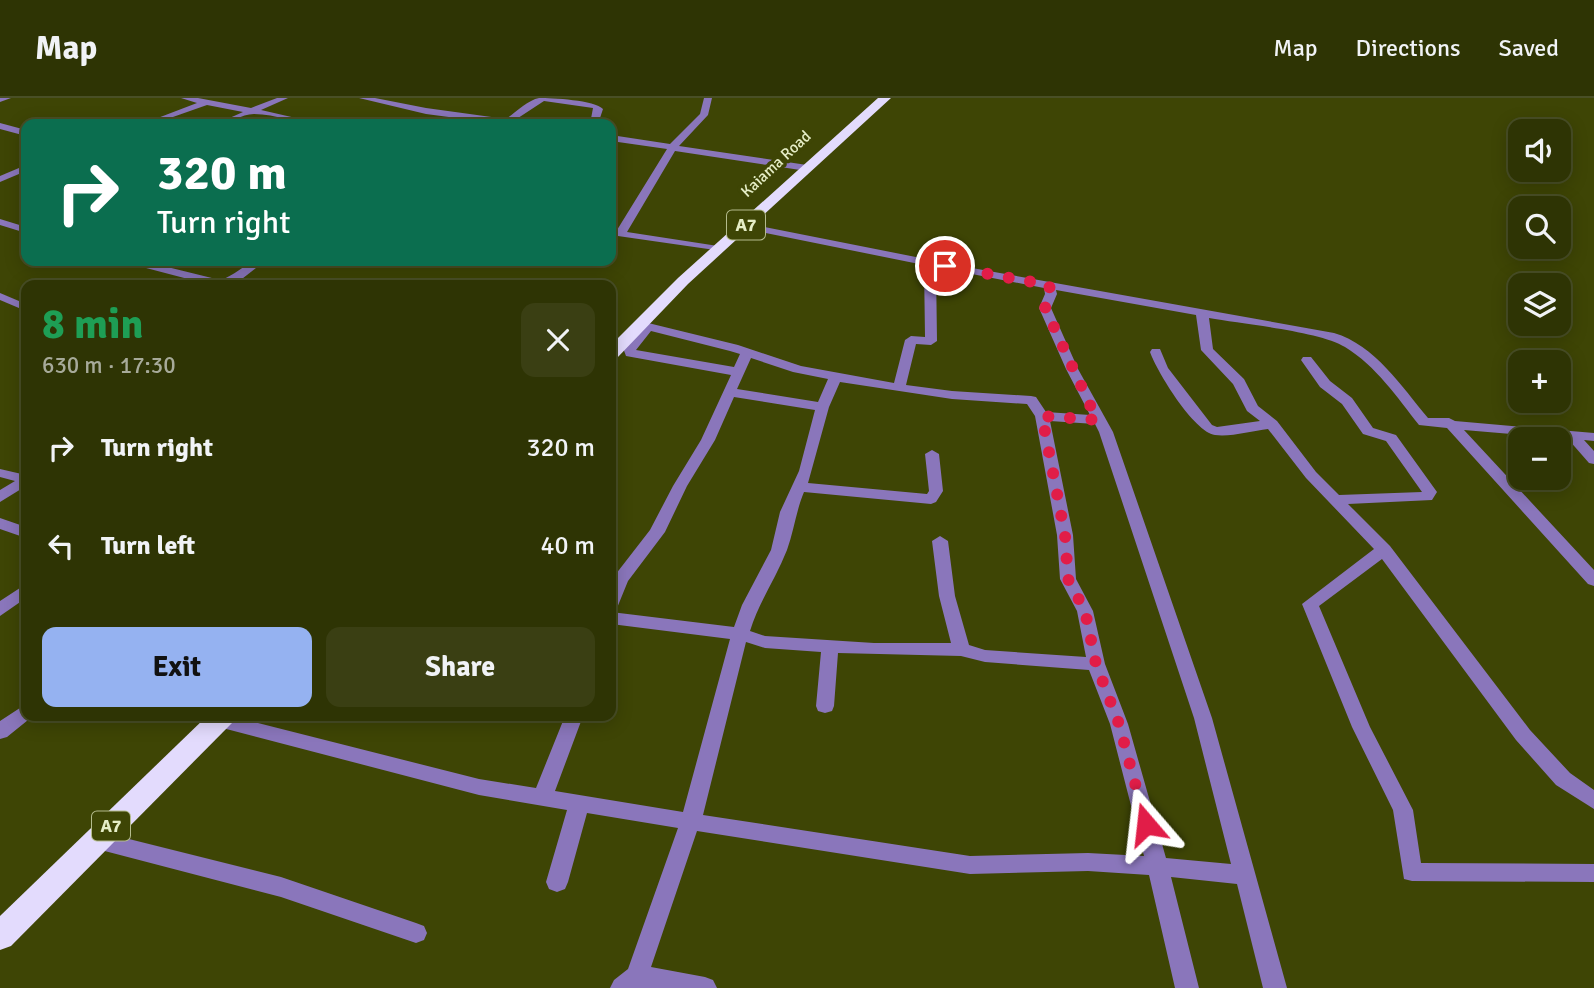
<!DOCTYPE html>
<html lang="en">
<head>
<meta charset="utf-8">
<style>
  body { margin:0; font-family:Signika,sans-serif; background:#3a3f13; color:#f1f3f6; height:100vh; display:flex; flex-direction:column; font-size:26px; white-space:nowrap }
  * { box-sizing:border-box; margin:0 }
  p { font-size:23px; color:#a7aa9a }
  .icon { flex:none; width:38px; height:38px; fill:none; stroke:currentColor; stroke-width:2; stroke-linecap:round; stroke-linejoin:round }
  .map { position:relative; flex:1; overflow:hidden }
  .panel { position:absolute; left:21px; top:182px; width:595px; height:441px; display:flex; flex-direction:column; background:#2e3404; border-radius:14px; box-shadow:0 4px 18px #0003,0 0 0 2px #494f26 }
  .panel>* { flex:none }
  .hud { position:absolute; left:21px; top:21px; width:595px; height:147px; border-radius:14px; box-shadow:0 4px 18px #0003,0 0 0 2px #494f26; background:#0b6e4f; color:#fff; overflow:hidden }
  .fabs { position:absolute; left:1508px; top:21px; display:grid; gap:14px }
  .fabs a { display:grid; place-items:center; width:63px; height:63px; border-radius:14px; background:#2e3404; box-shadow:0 4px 18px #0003,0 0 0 2px #494f26; font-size:35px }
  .pin { position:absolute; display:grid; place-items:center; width:60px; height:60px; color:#fff; margin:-30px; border:4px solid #fff; border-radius:50%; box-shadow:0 2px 7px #0007 }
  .me { position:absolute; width:77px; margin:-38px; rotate:343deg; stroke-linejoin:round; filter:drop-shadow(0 0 5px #0008) }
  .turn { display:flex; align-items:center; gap:24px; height:147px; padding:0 21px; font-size:32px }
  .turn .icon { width:91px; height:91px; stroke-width:2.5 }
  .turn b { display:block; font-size:49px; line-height:60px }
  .round { display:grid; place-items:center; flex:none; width:74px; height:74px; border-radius:14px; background:#3a3f13 }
  .summary { display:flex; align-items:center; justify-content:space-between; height:119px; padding:0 21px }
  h1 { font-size:42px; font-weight:800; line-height:52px; color:#1e9e55 }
  .primary-button { display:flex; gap:14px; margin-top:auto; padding:14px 21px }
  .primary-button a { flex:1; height:80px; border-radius:14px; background:#95b2f1; color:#111; font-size:28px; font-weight:800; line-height:80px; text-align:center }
  .primary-button a+a { background:#3a3f13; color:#f1f3f6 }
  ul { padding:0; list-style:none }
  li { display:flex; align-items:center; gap:21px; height:98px; padding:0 21px }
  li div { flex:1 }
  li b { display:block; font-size:26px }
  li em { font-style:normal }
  header { display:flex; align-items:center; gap:42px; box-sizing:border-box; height:98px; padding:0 35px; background:#2e3404; border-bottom:2px solid #494f26 }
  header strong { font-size:33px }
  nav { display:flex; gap:38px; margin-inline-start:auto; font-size:24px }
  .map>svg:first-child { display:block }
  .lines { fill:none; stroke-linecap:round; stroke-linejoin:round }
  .minor { fill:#8a76bb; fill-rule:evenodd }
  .highway { fill:#e3dbfd; fill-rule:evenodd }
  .route { stroke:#e11d48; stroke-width:12; stroke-dasharray:0 21.6 }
  .labels { text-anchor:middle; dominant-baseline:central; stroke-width:7; stroke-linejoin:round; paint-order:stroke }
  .far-street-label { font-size:16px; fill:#e6eec7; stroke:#3e4505 }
  .shield { fill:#3e4505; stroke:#b4bb8d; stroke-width:2 }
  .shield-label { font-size:18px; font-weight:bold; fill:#e6eec7 }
</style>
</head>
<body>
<header>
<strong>Map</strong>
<nav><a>Map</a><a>Directions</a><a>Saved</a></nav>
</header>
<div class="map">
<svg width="1594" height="890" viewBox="0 0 1594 890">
  <rect width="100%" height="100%" fill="#3e4505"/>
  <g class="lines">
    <g class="minor">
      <path d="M0,0H11L0,4Z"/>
      <path d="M181,0H198L251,10L277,0H288L261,12L322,26C299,27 277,16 254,16C241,16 230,26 216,26L243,14L207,7L153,26H142L197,5Z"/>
      <path d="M359,0H375L426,10L506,21C515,15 528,2 539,0C552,0 595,2 603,11L598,26H590L593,10L544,3L515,22L530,26H502L426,16Z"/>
      <path d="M704,0H712L708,17L679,48L807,67L812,70L807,73L675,53L627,134L718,148L722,149V153L611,137V133L617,132L667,51L611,43V37L670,46L700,16Z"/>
      <path d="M0,25L26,32V38L0,31Z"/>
      <path d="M26,67V73L0,84V78Z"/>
      <path d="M0,121L26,129V135L0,127Z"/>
      <path d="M745,125L961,168L1334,235C1375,247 1402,289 1428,320H1449L1455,323L1594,335V343L1584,342L1594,353V366L1589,365L1568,341L1464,332L1594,472V488L1588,486L1447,330L1419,327C1397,299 1376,268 1345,249C1319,233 1242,226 1209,220L1213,251L1244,281L1258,308L1277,323L1316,374L1339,397L1422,394L1386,343L1363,336L1342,306L1320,289L1301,262L1303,259H1311L1330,283L1352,300L1373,330L1396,337L1437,394L1432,402L1348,406L1390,448L1530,632L1570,675L1594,692V711L1556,687L1516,642L1382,461L1319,508L1370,629L1413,712L1421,765L1594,766V784L1412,783L1404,781L1393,712L1352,629L1302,506L1374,451L1306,380L1268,331C1252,333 1231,339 1215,337C1194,334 1157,274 1150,254L1152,251H1160L1168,270L1212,327L1217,329L1260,323L1247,313L1233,286L1201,252L1196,217L1056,192L1057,196L1051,210L1078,271L1113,334L1212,620L1287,890H1263L1237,786L1171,779L1199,890H1175L1149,777L1088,773L970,776L697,733L651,869L705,879L713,882L717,890H610L614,882L628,871L678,730L587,715L568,784L565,791L557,794L549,791L546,784L567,712L479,697L211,627L209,622L211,618H230L479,681L536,690L565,618H583L555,693L683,714L730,541L611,526V514L734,529L742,507L771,452L780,414L799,373L815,312L734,299L715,342L687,388L665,434L628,483L617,510L611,512L612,481L650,432L673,388L701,342L731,277L626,258L623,250L640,231L634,227L640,223L738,247L801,268L894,285L905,242L911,238L925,239L924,167L741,130V126ZM936,169L1044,190L1045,196L1039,210L1066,271L1090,317L1046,314L1036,299L1031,298L952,293L906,287L916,246L931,247L937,243ZM651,233L730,253L740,256L734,269L636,252ZM751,260L793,274L828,281L818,304L737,291ZM840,284L952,301L1027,306L1035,318L1057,437L1060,481L1077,513L1086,559L985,552L969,547L955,498L948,443L940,438L932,443L939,498L951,545H874L765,538L750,533C759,504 776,480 787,452C794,433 796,413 804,394L931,406L936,404L943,393L939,356L932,352L925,356L929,393L927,396L808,385L829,309ZM1050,323L1095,326L1099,334L1194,620L1231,766L1166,760L1128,626L1105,566L1093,513L1076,481L1073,437ZM746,544L765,550L821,554L816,608L818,613L825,615L832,613L834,608L838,555L961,558L985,564L1089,572L1110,626L1144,758L1088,755L970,758L703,717Z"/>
      <path d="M126,163H143L220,182C238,177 245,162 265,163L238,184L228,187H211L127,165Z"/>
      <path d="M0,195L26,206V213L0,202Z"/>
      <path d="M0,371L26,377V388L0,404V392L15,383L0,379Z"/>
      <path d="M0,420L26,429V440L0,431Z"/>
      <path d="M26,486V500L0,518V503Z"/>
      <path d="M26,606V618H33L7,639L0,641V623Z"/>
      <path d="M97,733L281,779L416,825L424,828L427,835L424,842L416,845L281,799L97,751L90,748L87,742L90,736Z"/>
    </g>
    <g class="highway">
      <path d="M878,0H891L688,186L617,260L611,261V247L678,180Z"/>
      <path d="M207,618H235L232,625L11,848L0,852V818Z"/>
    </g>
  </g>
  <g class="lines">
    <path class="route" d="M945,168L1049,187L1051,196L1045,210L1097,322L1042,318L1065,437L1068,481L1085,513L1096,566L1119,626L1146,726"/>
  </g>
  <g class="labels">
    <g class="far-street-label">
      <text transform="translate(776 66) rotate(-43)">Kaiama Road</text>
    </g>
    <g class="shield">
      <rect x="727" y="112.5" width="38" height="29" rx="5"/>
      <rect x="92" y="713.5" width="38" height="29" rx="5"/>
    </g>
    <g class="shield-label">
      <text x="746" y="127">A7</text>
      <text x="111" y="728">A7</text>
    </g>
  </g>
</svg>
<div class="fabs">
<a><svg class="icon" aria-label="sound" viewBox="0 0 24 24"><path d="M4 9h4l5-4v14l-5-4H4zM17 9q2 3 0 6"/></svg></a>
<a><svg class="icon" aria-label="search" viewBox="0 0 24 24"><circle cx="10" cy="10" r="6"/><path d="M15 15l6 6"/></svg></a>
<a><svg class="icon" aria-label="layers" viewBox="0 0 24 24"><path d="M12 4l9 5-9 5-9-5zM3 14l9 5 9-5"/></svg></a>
<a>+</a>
<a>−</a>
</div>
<div class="pin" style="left:945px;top:168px;background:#d93025"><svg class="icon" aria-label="arrive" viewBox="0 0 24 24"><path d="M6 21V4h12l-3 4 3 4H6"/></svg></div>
<svg class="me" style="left:1146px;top:726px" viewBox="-20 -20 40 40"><path d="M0-17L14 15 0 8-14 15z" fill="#e11d48" stroke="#fff" stroke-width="4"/></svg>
<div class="hud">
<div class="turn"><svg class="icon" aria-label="right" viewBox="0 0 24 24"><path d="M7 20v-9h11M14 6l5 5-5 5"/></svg><div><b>320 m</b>Turn right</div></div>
</div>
<section class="panel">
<div class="summary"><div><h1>8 min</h1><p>630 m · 17:30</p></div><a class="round"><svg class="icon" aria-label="close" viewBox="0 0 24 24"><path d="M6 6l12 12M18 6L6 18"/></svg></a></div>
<ul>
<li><svg class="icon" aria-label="right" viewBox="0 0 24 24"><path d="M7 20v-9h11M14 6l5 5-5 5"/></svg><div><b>Turn right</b></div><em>320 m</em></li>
<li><svg class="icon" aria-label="left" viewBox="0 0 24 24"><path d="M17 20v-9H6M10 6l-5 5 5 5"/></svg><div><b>Turn left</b></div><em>40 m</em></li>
</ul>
<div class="primary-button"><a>Exit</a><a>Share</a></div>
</section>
</div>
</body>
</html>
